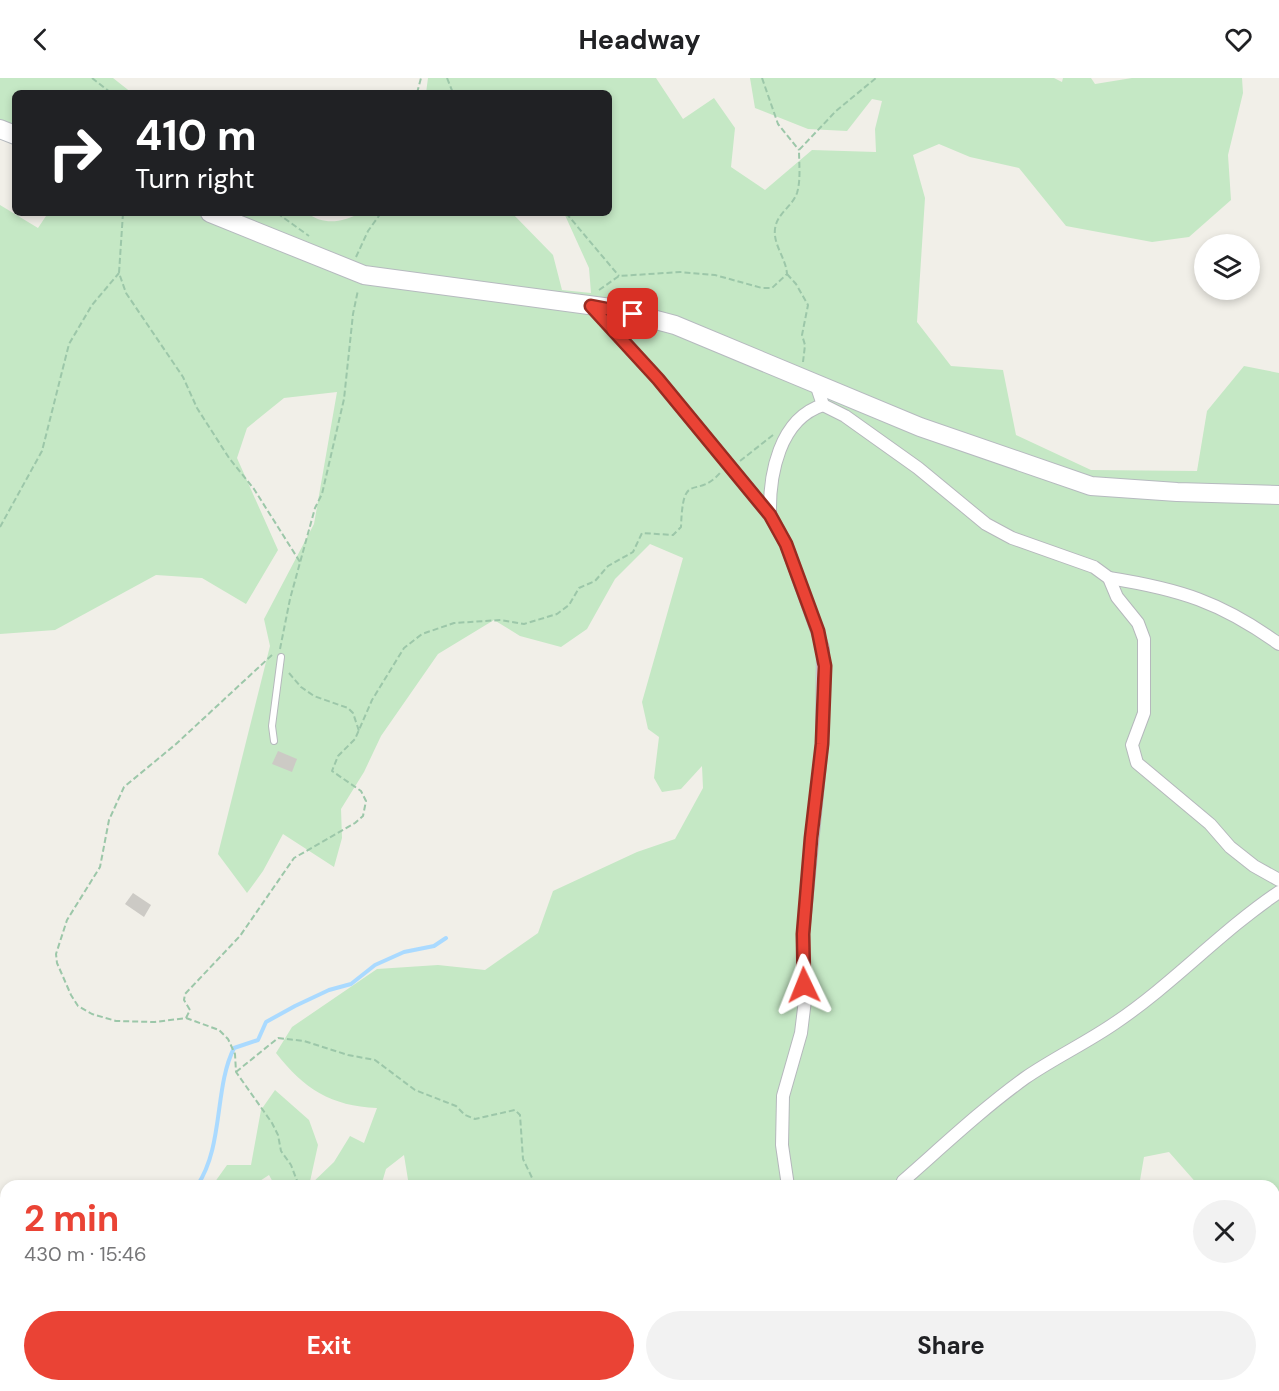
<!DOCTYPE html>
<html lang="en">
<head>
<meta charset="utf-8">
<style>
  body { margin:0; font-family:"DM Sans",sans-serif; background:#f2f2f2; color:#202124; height:100vh; display:flex; flex-direction:column; font-size:22px; white-space:nowrap }
  * { box-sizing:border-box; margin:0 }
  p { font-size:20px; color:#757577 }
  .icon { flex:none; width:33px; height:33px; fill:none; stroke:currentColor; stroke-width:2; stroke-linecap:round; stroke-linejoin:round }
  .map { position:relative; flex:1; overflow:hidden }
  .side { position:absolute; left:0px; top:1102px; width:1280px; height:212px; display:flex; flex-direction:column; background:#fff; border-radius:18px 18px 0 0; box-shadow:0 3px 9px #0003 }
  .side>* { flex:none }
  .guide { position:absolute; left:12px; top:12px; width:600px; height:126px; border-radius:9px; box-shadow:0 3px 9px #0003; background:#202124; color:#fff; overflow:hidden }
  .fabs { position:absolute; left:1194px; top:156px; display:grid; gap:12px }
  .fabs a { display:grid; place-items:center; width:66px; height:66px; border-radius:50%; background:#fff; box-shadow:0 3px 9px #0003; font-size:30px }
  .pin { position:absolute; display:grid; place-items:center; width:51px; height:51px; color:#fff; margin:-26px; border-radius:12px; box-shadow:0 3px 9px #0006 }
  .me { position:absolute; width:66px; margin:-33px; rotate:358deg; stroke-linejoin:round; filter:drop-shadow(0 0 4px #0008) }
  .turn { display:flex; align-items:center; gap:21px; height:126px; padding:0 24px; font-size:27px }
  .turn .icon { width:78px; height:78px; stroke-width:2.5 }
  .turn b { display:block; font-size:42px; line-height:51px }
  .round { display:grid; place-items:center; flex:none; width:63px; height:63px; border-radius:32px; background:#f2f2f2 }
  .head { display:flex; align-items:center; justify-content:space-between; height:102px; padding:0 24px }
  h1 { font-size:36px; font-weight:700; line-height:45px; color:#ea4335 }
  .primary-button { display:flex; gap:12px; margin-top:auto; padding:12px 24px }
  .primary-button a { flex:1; height:69px; border-radius:36px; background:#ea4335; color:#fff; font-size:24px; font-weight:700; line-height:69px; text-align:center }
  .primary-button a+a { background:#f2f2f2; color:#202124 }
  header { display:flex; justify-content:space-between; align-items:center; height:78px; padding:0 24px; background:#fff; font-size:27px; font-weight:700 }
  .map>svg:first-child { display:block }
  .green { fill:#c5e8c5 }
  .lines { fill:none; stroke-linecap:round; stroke-linejoin:round }
  .stream { stroke:#aadaff; stroke-width:4 }
  .building { fill:#cccac5 }
  .lane-casing { stroke:#b5b8bc; stroke-width:8 }
  .street-casing { stroke:#b5b8bc; stroke-width:14 }
  .secondary-casing { stroke:#b6babf; stroke-width:20 }
  .path { stroke:#9cc7a9; stroke-width:2; stroke-dasharray:6 3; stroke-linecap:butt }
  .lane { stroke:#fff; stroke-width:6 }
  .street { stroke:#fff; stroke-width:12 }
  .secondary { stroke:#fff; stroke-width:18 }
  .route-casing { stroke:#982c22; stroke-width:15 }
  .route { stroke:#ea4335; stroke-width:10 }
</style>
</head>
<body>
<header><svg class="icon" aria-label="back" viewBox="0 0 24 24"><path d="M15 5l-7 7 7 7"/></svg>Headway<svg class="icon" aria-label="heart" viewBox="0 0 24 24"><path d="M12 20l-8-8c-3-5 5-10 8-4 3-6 11-1 8 4z"/></svg></header>
<div class="map">
<svg width="1279" height="1313" viewBox="0 0 1279 1313">
  <rect width="100%" height="100%" fill="#f1efe8"/>
  <g class="green">
    <path d="M0,0H113L132,15H15V48L0,43Z"/>
    <path d="M428,0H656L683,41L714,20L735,50L731,89L765,112L812,72L876,74L875,51L882,23L872,21L847,53L808,51L755,30L750,0H1054L1062,4L1063,0H1091L1095,6L1132,0H1242L1243,15L1228,77L1231,122L1189,159L1152,164L1066,148L1019,90L970,79L939,66L913,77L925,120L917,244L951,288L1003,292L1016,357L1091,392L1197,393L1207,333L1244,288L1279,295V1219L1274,1211V1108H1199L1169,1074L1144,1079L1139,1108H409L404,1077L386,1091L381,1108H275L269,1097L252,1108H212L227,1087H251L261,1032L275,1012L309,1042L318,1067L309,1108L334,1084L350,1058L364,1065L377,1030C331,1028 304,1011 276,975L292,949L377,891L438,887L485,892L538,855L553,813L637,774L675,761L703,710L702,688L681,711L662,714L654,700L659,659L648,651L642,624L683,480L650,466L615,501L587,551L561,569L520,558L494,542L438,576L381,658L364,694L341,731L342,760L334,789L283,756L263,793L247,815L218,776L270,568L264,541L314,446L337,314L284,320L247,350L237,380L278,472L246,526L202,500L156,497L55,552L0,556V127L38,150L48,135H307C325,148 342,144 361,135H512L553,177L562,212L591,215L589,190L564,135H609V15H426Z"/>
    <path d="M427,1308H984L981,1313H426Z"/>
    <path d="M997,1308H1159V1313H1002Z"/>
  </g>
  <g class="lines">
    <g class="stream">
      <path d="M197,1108C224,1068 214,1010 234,970L258,962L266,944L295,928L329,912L351,906L375,887L404,874L434,868L446,860"/>
      <path d="M101,1313L102,1308"/>
    </g>
  </g>
  <g class="building">
    <path d="M278,673L297,681L292,694L272,686Z"/>
    <path d="M133,815L151,827L144,839L125,826Z"/>
  </g>
  <g class="lines">
    <g class="lane-casing">
      <path id="lane" d="M274,663L272,648L281,579"/>
    </g>
    <g class="street-casing">
      <g id="street">
        <path d="M591,228L658,301L770,437L786,466L823,570L822,666L803,856L805,922L801,955L783,1018L782,1067L788,1108"/>
        <path d="M816,306L823,327L845,338L918,390L986,446L1012,460L1094,489L1109,500L1117,519L1138,545L1144,561V635L1132,667L1137,685L1210,746L1230,769L1254,788L1279,802"/>
        <path d="M770,437C769,397 779,341 823,327"/>
        <path d="M1109,500C1179,511 1221,524 1279,566"/>
        <path d="M901,1108L903,1103C943,1068 982,1031 1025,1000C1054,980 1086,965 1115,945C1173,906 1221,853 1279,814"/>
        <path d="M822,1308L823,1313"/>
      </g>
    </g>
    <g class="secondary-casing">
      <g id="secondary">
        <path d="M0,51L15,57"/>
        <path d="M210,135L364,197L611,230L675,247L920,349L1091,408L1177,414L1279,417"/>
      </g>
    </g>
    <g class="path">
      <path d="M92,0L111,15"/>
      <path d="M447,0L453,15"/>
      <path d="M762,0L778,46L799,72"/>
      <path d="M417,15L421,0"/>
      <path d="M123,135L119,195L126,215L183,299L197,330L229,380L254,411L300,484"/>
      <path d="M277,135L309,158"/>
      <path d="M566,135L619,198"/>
      <path d="M356,179L368,153L381,135"/>
      <path d="M787,196L796,206L808,227L802,257L805,267L803,284"/>
      <path d="M599,212L619,198L680,194L715,197L762,210H772L787,196C786,180 773,167 775,151C777,135 792,129 797,115C801,102 799,85 799,72L836,33L876,0"/>
      <path d="M740,383L773,357"/>
      <path d="M0,449L42,373L69,266L92,227L119,195"/>
      <path d="M280,571L290,521L315,430L322,416L344,321L353,236L358,212"/>
      <path d="M272,577L176,666L124,709L109,742L100,789L67,842L56,876L57,885L71,917L78,928L92,936L116,943L155,944L186,940L219,952L228,961L235,976L236,994L272,1045L278,1057L281,1073L291,1087L299,1108"/>
      <path d="M289,595L301,609L314,618L348,630L353,635L359,653"/>
      <path d="M186,940L190,932L184,922L185,916L240,858L294,780L355,745L363,738L366,723L361,713L332,693L338,678L355,661L372,622L404,570L422,556L454,545L501,542L524,546L557,536L569,527L579,510L595,503L608,488L633,474L642,455L673,457L681,449C683,390 695,423 720,395"/>
      <path d="M236,994L278,960L304,963L348,977L375,982L415,1012L456,1028L465,1037L475,1041L515,1032L520,1037L523,1081L536,1108"/>
      <path d="M358,1308L360,1313"/>
      <path d="M1009,1313L1012,1308"/>
    </g>
    <use href="#lane" class="lane"/>
    <use href="#street" class="street"/>
    <use href="#secondary" class="secondary"/>
  </g>
  <g class="lines">
    <g class="route-casing">
      <path id="route" d="M633,236L591,228L658,301L770,437L786,466L818,553L825,588L822,666L811,760L803,856L804,907"/>
    </g>
    <use href="#route" class="route"/>
  </g>
</svg>
<div class="fabs">
<a><svg class="icon" aria-label="layers" viewBox="0 0 24 24"><path d="M12 4l9 5-9 5-9-5zM3 14l9 5 9-5"/></svg></a>
</div>
<div class="pin" style="left:633px;top:236px;background:#d93025"><svg class="icon" aria-label="arrive" viewBox="0 0 24 24"><path d="M6 21V4h12l-3 4 3 4H6"/></svg></div>
<svg class="me" style="left:804px;top:907px" viewBox="-20 -20 40 40"><path d="M0-17L14 15 0 8-14 15z" fill="#ea4335" stroke="#fff" stroke-width="4"/></svg>
<div class="guide">
<div class="turn"><svg class="icon" aria-label="right" viewBox="0 0 24 24"><path d="M7 20v-9h11M14 6l5 5-5 5"/></svg><div><b>410 m</b>Turn right</div></div>
</div>
<section class="side">
<div class="head"><div><h1>2 min</h1><p>430 m · 15:46</p></div><a class="round"><svg class="icon" aria-label="close" viewBox="0 0 24 24"><path d="M6 6l12 12M18 6L6 18"/></svg></a></div>
<div class="primary-button"><a>Exit</a><a>Share</a></div>
</section>
</div>
</body>
</html>
